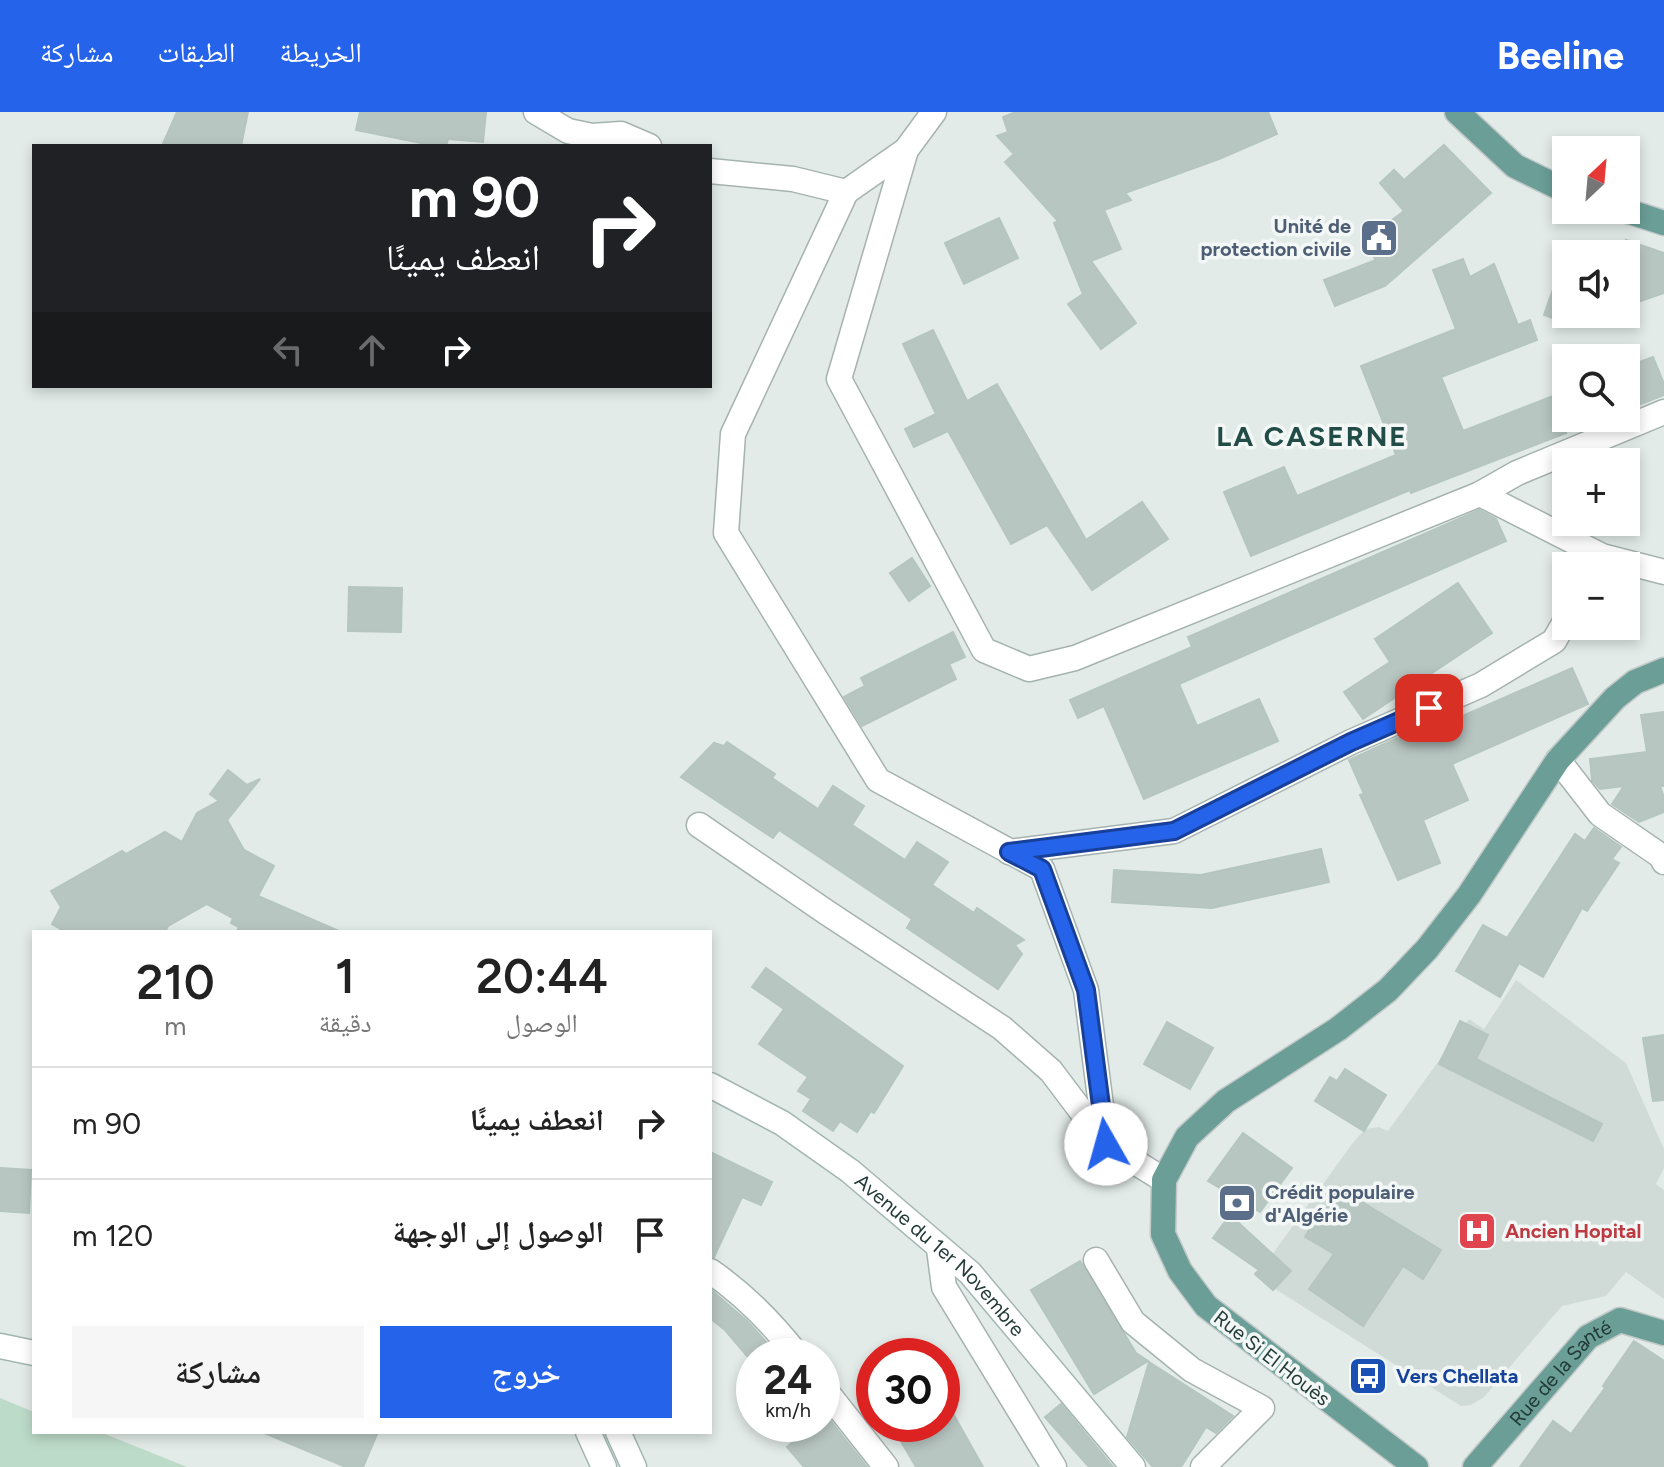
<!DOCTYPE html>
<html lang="ar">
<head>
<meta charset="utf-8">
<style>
  body { margin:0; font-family:Figtree,"Noto Naskh Arabic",sans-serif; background:#f6f6f6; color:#222; direction:rtl; height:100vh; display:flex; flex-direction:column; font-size:30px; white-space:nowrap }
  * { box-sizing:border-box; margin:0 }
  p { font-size:26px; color:#767676 }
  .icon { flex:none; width:44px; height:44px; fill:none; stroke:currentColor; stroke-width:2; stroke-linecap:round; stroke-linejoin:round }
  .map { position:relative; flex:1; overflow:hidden; direction:ltr }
  .sheet { position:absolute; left:32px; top:818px; width:680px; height:504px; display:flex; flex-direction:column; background:#fff; border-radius:0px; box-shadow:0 4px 12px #0003; direction:rtl }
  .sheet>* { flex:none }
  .guide { position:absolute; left:32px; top:32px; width:680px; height:244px; border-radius:0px; box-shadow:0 4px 12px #0003; direction:rtl; background:#202124; color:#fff; overflow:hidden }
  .needle { width:52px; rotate:26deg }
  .fabs { position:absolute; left:1552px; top:24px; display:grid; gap:16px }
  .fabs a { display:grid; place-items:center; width:88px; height:88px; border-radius:0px; background:#fff; box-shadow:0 4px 12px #0003; font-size:40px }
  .speed { position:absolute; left:736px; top:1226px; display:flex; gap:16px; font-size:40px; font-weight:700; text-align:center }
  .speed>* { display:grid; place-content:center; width:104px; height:104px; border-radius:50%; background:#fff; box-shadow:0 4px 12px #0003; line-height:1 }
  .speed small { font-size:20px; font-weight:400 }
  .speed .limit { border:12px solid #d22; background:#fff; color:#111 }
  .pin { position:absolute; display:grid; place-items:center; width:68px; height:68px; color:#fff; margin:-34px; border-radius:16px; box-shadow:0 4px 12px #0006 }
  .me { position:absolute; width:88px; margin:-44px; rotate:353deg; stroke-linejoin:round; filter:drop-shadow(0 0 6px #0008) }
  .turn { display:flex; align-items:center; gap:28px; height:168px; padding:0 40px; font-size:36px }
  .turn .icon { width:104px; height:104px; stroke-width:2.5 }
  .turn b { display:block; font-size:56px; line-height:68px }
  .lanes { display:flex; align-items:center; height:76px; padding:0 40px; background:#0003; justify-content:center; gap:40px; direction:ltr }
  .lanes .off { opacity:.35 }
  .eta { display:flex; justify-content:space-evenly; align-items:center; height:136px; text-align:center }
  .eta b { font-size:48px; font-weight:600; line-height:56px }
  .primary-button { display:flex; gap:16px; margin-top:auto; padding:16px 40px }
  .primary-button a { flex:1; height:92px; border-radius:0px; background:#2563eb; color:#fff; font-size:32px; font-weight:600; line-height:92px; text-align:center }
  .primary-button a+a { background:#f6f6f6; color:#222 }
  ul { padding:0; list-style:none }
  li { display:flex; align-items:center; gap:24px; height:112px; padding:0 40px; border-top:2px solid #e0e0e0 }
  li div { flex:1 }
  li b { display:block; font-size:30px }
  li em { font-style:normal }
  header { display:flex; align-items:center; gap:48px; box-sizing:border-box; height:112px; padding:0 40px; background:#2563eb; color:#fff }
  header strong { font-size:38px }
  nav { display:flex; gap:44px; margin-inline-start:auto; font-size:28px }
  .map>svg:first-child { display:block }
  .built { fill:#d0dbd8 }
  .green { fill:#bddbc9 }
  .building { fill:#b8c6c2; stroke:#b5c5c0; stroke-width:2 }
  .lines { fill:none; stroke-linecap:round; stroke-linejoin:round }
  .street-casing { stroke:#a5b3b0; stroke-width:27 }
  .secondary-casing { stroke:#a1b6b2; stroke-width:27 }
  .primary-casing { stroke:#c1c8c7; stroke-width:27 }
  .street { stroke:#fff; stroke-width:24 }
  .secondary { stroke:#fff; stroke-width:24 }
  .primary { stroke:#6a9e97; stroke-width:24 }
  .route-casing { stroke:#184099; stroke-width:20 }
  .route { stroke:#2563eb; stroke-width:14 }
  .labels { text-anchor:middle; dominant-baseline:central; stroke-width:7; stroke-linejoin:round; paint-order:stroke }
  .service-label { font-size:20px; font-weight:bold; fill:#4e5e75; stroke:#f3f8f6; text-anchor:end }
  .health-label { font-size:20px; font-weight:bold; fill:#be3a42; stroke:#f3f8f6; text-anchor:start }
  .street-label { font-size:20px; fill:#233b38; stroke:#f3f8f6 }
  .transit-label { font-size:20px; font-weight:bold; fill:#164399; stroke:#f3f8f6; text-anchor:start }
  .district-label { font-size:28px; font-weight:bold; letter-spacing:2px; fill:#214c47; stroke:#f3f8f6 }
</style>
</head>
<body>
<header>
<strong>Beeline</strong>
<nav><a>الخريطة</a><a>الطبقات</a><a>مشاركة</a></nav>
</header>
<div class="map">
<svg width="1664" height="1355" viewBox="0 0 1664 1355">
  <rect width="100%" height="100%" fill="#e2ebe8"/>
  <path class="built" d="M1516,868L1626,951L1664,1037V1056L1656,1072L1664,1078V1187L1626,1160L1606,1184L1562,1194L1484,1285L1471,1293L1461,1294L1256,1165L1352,1032L1365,1017L1379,1015L1388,1019L1469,907L1484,917Z"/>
  <path class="green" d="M0,1286L34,1300V1320H100L187,1355H0Z"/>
  <g class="building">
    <path d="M177,0H248L241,34H162Z"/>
    <path d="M360,0H486L483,30L448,27L446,34H436L356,18Z"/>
    <path d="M1016,0H1268L1277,22L1219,47L1125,81L1131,88L1104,98L1121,137L1091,149L1136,211L1101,237L1068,192L1083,182L1054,111L1058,109L1005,50L1014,42L997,24L1008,20L1003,5Z"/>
    <path d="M1444,33L1491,81L1385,174L1335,194L1324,168L1376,148L1363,130L1404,99L1380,71L1394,58L1404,68Z"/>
    <path d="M999,106L1018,146L964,172L945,131Z"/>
    <path d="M1626,128L1664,141V181L1626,194Z"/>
    <path d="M1463,147L1470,165L1494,152L1518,213L1530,208L1537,228L1441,265L1463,319L1566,279V321L1411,381L1410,378L1251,444L1224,380L1284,355L1297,384L1396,343L1361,254L1456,217L1433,158Z"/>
    <path d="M1563,149L1566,150V211L1544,203Z"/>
    <path d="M933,218L967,289L997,272L1086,428L1142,390L1168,427L1092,478L1047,413L1011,432L948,319L914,335L905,317L936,302L903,232Z"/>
    <path d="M1653,245L1664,272V283L1626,298V255Z"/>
    <path d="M1479,398L1496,407L1506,429L1179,572L1197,614L1259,587L1278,629L1144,687L1104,594L1078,606L1070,588L1192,535L1188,525Z"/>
    <path d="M912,446L930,474L909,489L890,461Z"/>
    <path d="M1458,471L1492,521L1363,607L1344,580L1390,550L1375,527Z"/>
    <path d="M349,475L402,476L401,520L348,519Z"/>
    <path d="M953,520L965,545L949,552L956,567L862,614L844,585L865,574L861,566Z"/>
    <path d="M1572,556L1588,592L1452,652L1468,688L1423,708L1440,751L1398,768L1360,683L1364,682L1349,648L1437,608L1440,614Z"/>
    <path d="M1664,600V674H1660L1664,686V700L1639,710L1612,692L1624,674L1600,677L1592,668L1590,647L1647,640L1641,603Z"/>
    <path d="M727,630L775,662L772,666L818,697L833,674L864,694L852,713L905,748L917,730L948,750L932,773L974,801L977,796L1024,828L1015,833L1022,842L998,877L907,816L912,807L779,718L773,726L681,665L714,631L724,634Z"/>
    <path d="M228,658L247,673L260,667L227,708L244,738L274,754L258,784L341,820H237L239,815L231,811L233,806L207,792L168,814L165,820H66L52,812L61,795L51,779L122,739L126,742L165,720L182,730L197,701L219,689L210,682Z"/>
    <path d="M1594,716L1621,735L1612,747L1619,751L1587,799L1582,796L1543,865L1519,851L1500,885L1456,859L1483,813L1507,826L1575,722L1585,729Z"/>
    <path d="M1321,737L1329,770L1212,796L1112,790L1114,758L1201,763Z"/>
    <path d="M766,856L903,954L874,1001L871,999L857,1020L840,1009L833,1019L803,999L811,987L798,979L808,965L759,932L784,897L752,875Z"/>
    <path d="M1460,909L1488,923L1476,947L1602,1012L1593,1029L1439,952Z"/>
    <path d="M1167,910L1213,936L1190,977L1144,952Z"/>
    <path d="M1664,923V988L1653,989L1643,926Z"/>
    <path d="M1345,957L1386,983L1364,1019L1315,989L1330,965L1337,969Z"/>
    <path d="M1243,1021L1292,1056L1260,1100L1208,1069Z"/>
    <path d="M710,1040L772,1070L761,1093L742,1085L714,1145L710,1144Z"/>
    <path d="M0,1056L31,1058L29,1101L0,1099Z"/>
    <path d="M1339,1076L1441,1138L1423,1167L1403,1154L1363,1214L1309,1177L1334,1142L1305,1125L1314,1109L1318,1111Z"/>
    <path d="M1230,1103L1291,1159L1273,1178L1255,1162L1259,1158L1213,1126Z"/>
    <path d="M1080,1149L1136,1241L1148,1249L1094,1282L1031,1178Z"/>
    <path d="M710,1177L747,1209L779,1244H747L725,1218L710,1206Z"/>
    <path d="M1634,1229L1664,1249V1355H1520L1553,1309L1571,1322L1605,1276L1603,1274Z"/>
    <path d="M1149,1250L1233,1304L1216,1321L1206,1315L1181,1355H1153L1127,1325Z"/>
    <path d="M942,1282L983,1355H916L891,1312H942Z"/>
    <path d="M1061,1292L1113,1355H1089L1045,1305Z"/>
    <path d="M822,1298L867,1355H804L787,1335L815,1312H822Z"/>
    <path d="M262,1320H378L363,1355H346Z"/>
  </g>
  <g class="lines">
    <g class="street-casing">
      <g id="street">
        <path d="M536,0L568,19L592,24L621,22L649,34"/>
        <path d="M934,0L906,38L846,80L733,322L726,421L878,668L1042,757L1086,878L1106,1032"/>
        <path d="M906,38L839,267L984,538L1029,557L1075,546L1480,382L1517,361L1664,300"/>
        <path d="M710,59L793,67L846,80"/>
        <path d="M1480,382L1602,444L1664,460"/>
        <path d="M1558,648L1600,702L1661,744L1664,750"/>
        <path d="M699,713L826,800L1002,916L1051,959L1106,1032L1164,1068"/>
        <path d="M1009,740L1174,719L1351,630L1481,573L1554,529L1566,508"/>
        <path d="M939,1137L944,1175L1054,1355"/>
        <path d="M1096,1148L1133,1210L1192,1258L1262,1296L1203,1355"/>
        <path d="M710,1159C744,1182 773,1212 798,1244"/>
        <path d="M822,1274L886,1355"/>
      </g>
    </g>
    <g class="secondary-casing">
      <g id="secondary">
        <path id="s1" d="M710,973L782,1011L850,1059L970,1161L1133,1355"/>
        <path d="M0,1234L34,1241"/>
        <path d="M588,1320L604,1355"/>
        <path d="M618,1320L634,1355"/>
      </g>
    </g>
    <g class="primary-casing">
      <g id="primary">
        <path d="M1457,0L1515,54L1566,79"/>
        <path d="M1624,98L1664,111"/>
        <path d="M1416,1355L1206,1194L1180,1159L1163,1122L1164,1068L1187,1025L1226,989L1338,917L1388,878L1427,837L1469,783L1558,648L1615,586L1635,570L1664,558"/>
        <path id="s2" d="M1475,1355L1588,1225L1620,1208L1664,1221"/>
      </g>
    </g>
    <use href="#street" class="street"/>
    <use href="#secondary" class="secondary"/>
    <use href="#primary" class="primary"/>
  </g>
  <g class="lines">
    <g class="route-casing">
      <path id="route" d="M1106,1032L1086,878L1042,757L1009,740L1174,719L1351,630L1429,596"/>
    </g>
    <use href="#route" class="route"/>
  </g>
  <defs>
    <g id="civic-square" transform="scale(2)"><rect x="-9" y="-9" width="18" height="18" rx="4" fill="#5c6f8a" stroke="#f3f8f6"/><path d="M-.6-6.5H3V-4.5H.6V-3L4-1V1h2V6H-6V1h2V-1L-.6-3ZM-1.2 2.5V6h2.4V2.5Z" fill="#fff"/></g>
    <g id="bank-square" transform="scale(2)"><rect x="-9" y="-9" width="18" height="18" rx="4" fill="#5c6f8a" stroke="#f3f8f6"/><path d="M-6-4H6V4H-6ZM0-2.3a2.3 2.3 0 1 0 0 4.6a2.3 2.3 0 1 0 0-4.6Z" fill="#fff"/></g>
    <g id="hospital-square" transform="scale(2)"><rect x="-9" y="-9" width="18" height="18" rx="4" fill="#e0444e" stroke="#f3f8f6"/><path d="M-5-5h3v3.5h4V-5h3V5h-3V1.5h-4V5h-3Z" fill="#fff"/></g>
    <g id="bus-square" transform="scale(2)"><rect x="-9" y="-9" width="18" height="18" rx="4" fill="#1a4fb4" stroke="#f3f8f6"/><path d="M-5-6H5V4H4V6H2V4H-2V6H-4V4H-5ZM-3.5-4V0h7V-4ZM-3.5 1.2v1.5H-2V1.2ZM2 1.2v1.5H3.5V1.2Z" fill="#fff"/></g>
  </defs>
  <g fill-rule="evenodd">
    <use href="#civic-square" x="1379" y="126"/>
    <use href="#bank-square" x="1237" y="1091"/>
    <use href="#hospital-square" x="1477" y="1119"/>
    <use href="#bus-square" x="1368" y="1264"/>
  </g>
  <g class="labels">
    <g class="service-label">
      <text x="1351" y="114">Unité de<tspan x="1351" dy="23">protection civile</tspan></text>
      <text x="1265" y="1080" text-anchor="start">Crédit populaire<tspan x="1265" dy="23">d'Algérie</tspan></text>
    </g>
    <g class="health-label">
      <text x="1505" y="1119">Ancien Hopital</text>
    </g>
    <g class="street-label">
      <text stroke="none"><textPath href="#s1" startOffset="288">Avenue du 1er Novembre</textPath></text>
      <text transform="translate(1272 1246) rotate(38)">Rue Si El Houès</text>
      <text stroke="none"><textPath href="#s2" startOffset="128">Rue de la Santé</textPath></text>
    </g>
    <g class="transit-label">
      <text x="1396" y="1264">Vers Chellata</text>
    </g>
    <g class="district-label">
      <text x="1312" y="324">LA CASERNE</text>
    </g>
  </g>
</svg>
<div class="fabs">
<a><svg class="needle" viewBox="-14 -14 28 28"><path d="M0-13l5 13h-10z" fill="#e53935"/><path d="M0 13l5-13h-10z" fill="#767676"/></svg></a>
<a><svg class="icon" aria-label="sound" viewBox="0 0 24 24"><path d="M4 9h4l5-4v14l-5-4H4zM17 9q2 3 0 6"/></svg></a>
<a><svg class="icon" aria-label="search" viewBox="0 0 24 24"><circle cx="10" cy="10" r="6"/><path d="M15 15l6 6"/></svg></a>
<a>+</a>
<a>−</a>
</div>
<div class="speed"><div>24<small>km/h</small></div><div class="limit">30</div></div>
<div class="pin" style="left:1429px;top:596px;background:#d93025"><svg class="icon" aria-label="arrive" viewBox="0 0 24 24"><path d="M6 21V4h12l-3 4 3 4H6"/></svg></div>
<svg class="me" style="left:1106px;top:1032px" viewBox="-20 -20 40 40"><circle r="19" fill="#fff"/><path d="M0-13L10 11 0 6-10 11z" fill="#2563eb"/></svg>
<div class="guide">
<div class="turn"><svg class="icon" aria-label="right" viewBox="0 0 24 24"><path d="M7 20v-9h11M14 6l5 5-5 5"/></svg><div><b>90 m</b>انعطف يمينًا</div></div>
<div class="lanes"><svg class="icon off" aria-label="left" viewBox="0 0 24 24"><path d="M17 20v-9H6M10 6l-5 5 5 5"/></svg><svg class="icon off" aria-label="ahead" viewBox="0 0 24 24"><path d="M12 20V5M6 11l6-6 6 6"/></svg><svg class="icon" aria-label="right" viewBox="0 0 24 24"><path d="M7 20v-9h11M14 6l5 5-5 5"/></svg></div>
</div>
<section class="sheet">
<div class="eta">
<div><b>20:44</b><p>الوصول</p></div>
<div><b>1</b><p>دقيقة</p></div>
<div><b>210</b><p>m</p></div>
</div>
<ul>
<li><svg class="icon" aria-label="right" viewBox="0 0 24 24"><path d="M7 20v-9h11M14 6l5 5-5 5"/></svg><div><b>انعطف يمينًا</b></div><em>90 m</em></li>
<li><svg class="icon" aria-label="arrive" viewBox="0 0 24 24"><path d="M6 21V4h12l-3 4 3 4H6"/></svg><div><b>الوصول إلى الوجهة</b></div><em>120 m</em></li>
</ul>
<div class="primary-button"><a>خروج</a><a>مشاركة</a></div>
</section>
</div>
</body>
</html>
